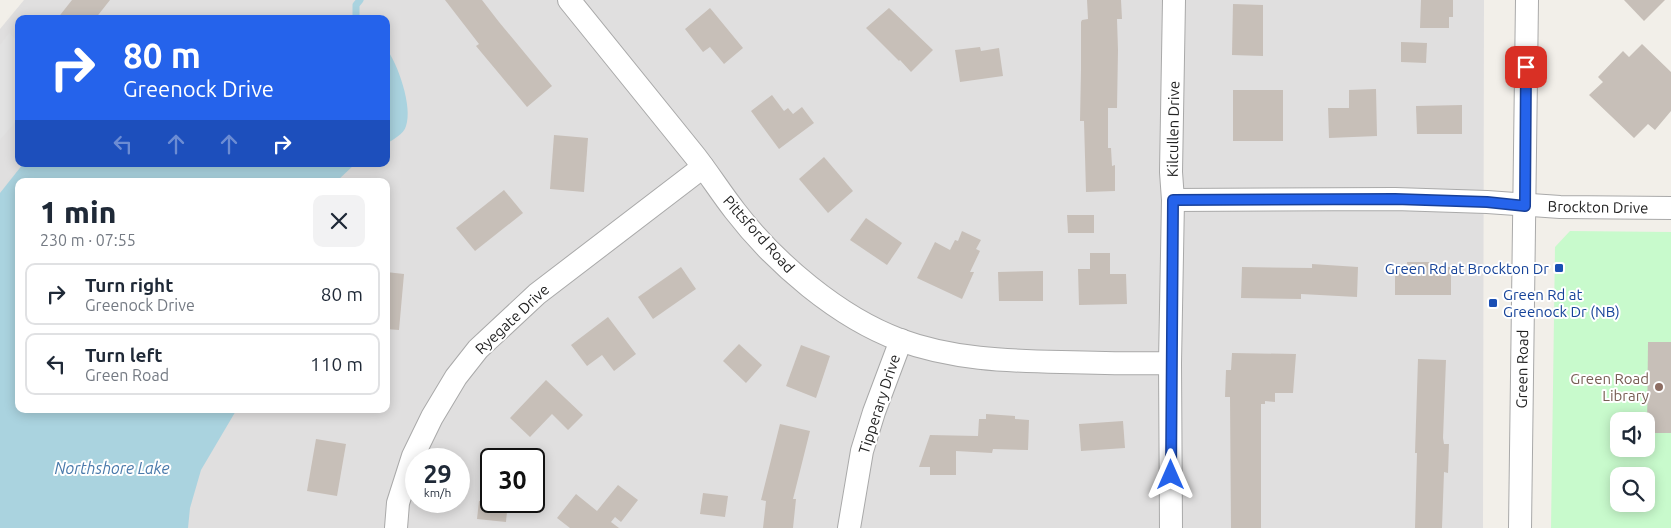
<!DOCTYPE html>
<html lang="en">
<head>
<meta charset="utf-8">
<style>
  body { margin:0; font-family:Ubuntu,sans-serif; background:#f2f2f3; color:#1f2937; height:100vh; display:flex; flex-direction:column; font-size:19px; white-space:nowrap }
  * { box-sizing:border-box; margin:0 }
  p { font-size:16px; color:#747a83 }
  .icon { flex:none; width:28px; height:28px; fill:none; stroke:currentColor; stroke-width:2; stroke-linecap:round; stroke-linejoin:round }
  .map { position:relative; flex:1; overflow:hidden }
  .drawer { position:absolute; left:15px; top:178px; width:375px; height:235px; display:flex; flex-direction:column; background:#fff; border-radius:10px; box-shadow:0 2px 12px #0003 }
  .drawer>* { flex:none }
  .banner { position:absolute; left:15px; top:15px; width:375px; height:152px; border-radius:10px; box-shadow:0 2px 12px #0003; background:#2563eb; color:#fff; overflow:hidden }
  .buttons { position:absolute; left:1610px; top:412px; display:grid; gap:10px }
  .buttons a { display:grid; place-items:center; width:45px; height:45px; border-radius:10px; background:#fff; box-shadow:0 2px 12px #0003; font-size:25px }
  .speed { position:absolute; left:405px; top:448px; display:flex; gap:10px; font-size:25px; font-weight:700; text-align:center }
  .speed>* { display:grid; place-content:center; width:65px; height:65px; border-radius:50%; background:#fff; box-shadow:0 2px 12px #0003; line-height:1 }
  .speed small { font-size:12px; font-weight:400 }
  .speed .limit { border:2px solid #111; border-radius:8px; background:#fff; color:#111 }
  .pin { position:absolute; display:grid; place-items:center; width:42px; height:42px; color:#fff; margin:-21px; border-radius:10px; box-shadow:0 2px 8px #0006 }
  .me { position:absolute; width:55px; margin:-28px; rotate:0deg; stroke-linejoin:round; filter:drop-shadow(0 0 4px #0008) }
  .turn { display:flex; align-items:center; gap:18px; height:105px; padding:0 25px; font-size:22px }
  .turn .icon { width:65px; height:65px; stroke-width:2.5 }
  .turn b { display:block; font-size:35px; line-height:42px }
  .lanes { display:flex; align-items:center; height:48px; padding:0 25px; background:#0003; justify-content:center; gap:25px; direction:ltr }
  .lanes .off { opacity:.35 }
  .round { display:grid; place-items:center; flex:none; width:52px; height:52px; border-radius:10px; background:#f2f2f3 }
  .head { display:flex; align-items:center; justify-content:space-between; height:85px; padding:0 25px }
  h1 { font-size:30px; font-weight:800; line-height:38px }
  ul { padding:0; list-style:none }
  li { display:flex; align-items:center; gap:15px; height:62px; margin:0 10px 8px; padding:0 15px; border:2px solid #e0e1e3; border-radius:10px }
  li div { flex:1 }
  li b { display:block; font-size:19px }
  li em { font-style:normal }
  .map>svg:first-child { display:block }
  .residential { fill:#e0dfdf; fill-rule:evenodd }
  .park { fill:#c8facc; fill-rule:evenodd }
  .parking { fill:#e2e2e2 }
  .water { fill:#aad3df }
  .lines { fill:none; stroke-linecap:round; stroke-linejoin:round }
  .stream { stroke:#aad3df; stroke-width:7 }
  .building { fill:#c7bfb8 }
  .minor-casing { stroke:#a9a9a9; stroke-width:24 }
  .minor { stroke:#fff; stroke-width:22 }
  .route-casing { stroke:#184099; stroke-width:12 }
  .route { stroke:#2563eb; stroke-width:9 }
  .transit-dot { fill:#1a4fb4; stroke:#fff; stroke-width:2 }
  .education-dot { fill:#8d6e63; stroke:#fff; stroke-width:2 }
  .labels { text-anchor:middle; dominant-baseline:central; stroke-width:4; stroke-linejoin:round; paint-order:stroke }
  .street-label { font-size:15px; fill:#222; stroke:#fff }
  .transit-label { font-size:15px; fill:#164399; stroke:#fff; text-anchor:end }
  .education-label { font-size:15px; fill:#785e54; stroke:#fff; text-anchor:end }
  .water-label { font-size:16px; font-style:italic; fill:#4a7aab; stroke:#fff }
</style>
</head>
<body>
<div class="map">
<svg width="1671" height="528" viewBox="0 0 1671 528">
  <rect width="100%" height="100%" fill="#f2efe9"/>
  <path class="residential" d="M24,0H1484L1483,528H0V29ZM19,19H386V164H19ZM19,181H386V409H19ZM416,459H459V501H416ZM491,459H534V501H491Z"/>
  <path class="park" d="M1570,231L1671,232V528H1551L1555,247ZM1619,421H1646V449H1619ZM1619,476H1646V504H1619Z"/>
  <path class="parking" d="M9,33L19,42V118L0,140V45Z"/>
  <g class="water">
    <path d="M386,48C398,64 413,107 406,126C404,134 392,140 386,144Z"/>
    <path d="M23,164H355L337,181H19V409H237L201,470L190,508L188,528H0V193Z"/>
  </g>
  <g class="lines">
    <path class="stream" d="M356,19V5L360,0"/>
  </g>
  <g class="building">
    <path d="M72,0H110L95,19H57Z"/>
    <path d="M445,0H482L499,22L552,86L527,107L476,46L479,44Z"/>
    <path d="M1087,0H1121L1122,19H1117L1118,50L1117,108H1108V148H1111L1112,166L1115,165V191L1086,192L1084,121H1080L1081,70V22L1082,20L1088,19Z"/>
    <path d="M1421,0H1453V17H1449V28H1420Z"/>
    <path d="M1624,0H1665L1644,21Z"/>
    <path d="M1233,4L1263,5V56L1232,55Z"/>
    <path d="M710,8L743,48L724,64L710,47L703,52L685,29Z"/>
    <path d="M889,8L933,50L911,72L900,60L899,61L866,28Z"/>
    <path d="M1401,42L1427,43L1426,63L1401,62Z"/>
    <path d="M1642,44L1671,72V111L1655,130L1648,124L1634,138L1589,95L1603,82L1598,77L1623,51L1629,57Z"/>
    <path d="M980,47L981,51L999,48L1003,76L960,82L955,50Z"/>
    <path d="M1376,89L1377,136L1329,138L1328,108H1349V90Z"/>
    <rect x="1233" y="90" width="50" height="51"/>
    <path d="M772,95L784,111L788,108L793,114L802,107L814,123L779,149L751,111Z"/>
    <path d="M1462,105V134H1417L1416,106Z"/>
    <path d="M554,135L588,138L584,192L550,189Z"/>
    <path d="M824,157L853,191L828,213L799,179Z"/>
    <path d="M504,190L523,213L475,251L456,228Z"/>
    <path d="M1067,215H1094V233H1068Z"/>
    <path d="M866,218L902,243L887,265L850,240Z"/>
    <path d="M962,231L981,240L976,249L980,251L970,272H974L962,299L917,278L935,242L950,250L955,240L958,241Z"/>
    <path d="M1090,253H1110V274H1126L1127,304L1079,305L1078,269H1090Z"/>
    <path d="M1407,262H1436V267H1451V295H1395V266H1407Z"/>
    <path d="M1312,264L1358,267L1357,297L1301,294V299L1241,298L1242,267L1312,268Z"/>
    <path d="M681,267L696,289L653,319L638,297Z"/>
    <path d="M1043,271V301H999L998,272Z"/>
    <path d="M386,272L404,274L399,330L386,329Z"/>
    <path d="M608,317L636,354L614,371L602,355L587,366L571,345Z"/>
    <path d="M1648,342H1671V433H1647Z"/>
    <path d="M739,344L762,365L746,383L723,361Z"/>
    <path d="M801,345L830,356L816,398L786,386Z"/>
    <path d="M1232,353L1296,354L1293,393H1275V402L1265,401V404H1261V528H1231L1230,397H1225L1226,370H1231Z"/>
    <path d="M1418,359L1446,360L1443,438L1444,444H1449L1448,473L1444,472L1442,528H1415L1417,453H1415Z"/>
    <path d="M546,380L583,415L568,430L552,414L530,437L510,418Z"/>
    <path d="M986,414L1015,416V419L1029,420L1028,450L993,449L992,453L956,451V475H930V467H919L930,435L978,436L979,419H986Z"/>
    <path d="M1123,421L1125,448L1081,451L1079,424Z"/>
    <path d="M780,424L810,431L793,499H796L793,528H763L766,501L761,500Z"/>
    <path d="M316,439L346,444L337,496L307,491Z"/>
    <path d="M618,485L638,500L621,522L615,517L611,522L619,528H570L557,518L576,494L597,511Z"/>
    <path d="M703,493L728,496L725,517L700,514Z"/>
    <path d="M479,501H508L506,522L477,519Z"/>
  </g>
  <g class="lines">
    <g class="minor-casing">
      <g id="minor">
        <path d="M569,0C611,52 653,104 695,156C709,174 721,193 735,211C775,263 838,317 900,340C951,359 1007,361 1061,362C1097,363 1134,364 1170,363"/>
        <path d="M1173,200L1395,199L1487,202L1560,207L1671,208"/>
        <path d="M396,528L398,503L413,456L432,417L456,377L478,349L537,294L703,167"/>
        <path d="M849,528L862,451L874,412L901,340"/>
        <path d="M1171,528L1170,363L1173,200L1171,172L1174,0"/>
        <path d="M1520,528L1527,0"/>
      </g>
    </g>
    <use href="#minor" class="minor"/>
  </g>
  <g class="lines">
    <g class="route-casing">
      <path id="route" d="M1171,475L1173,200L1395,199L1487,202L1525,206L1526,67"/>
    </g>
    <use href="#route" class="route"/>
  </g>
  <g class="transit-dot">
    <rect x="1554" y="263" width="10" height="10" rx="2.5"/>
    <rect x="1488" y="298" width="10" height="10" rx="2.5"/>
  </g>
  <circle class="education-dot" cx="1659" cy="387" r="5"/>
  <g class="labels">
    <g class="street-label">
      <text transform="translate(1173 129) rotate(-89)">Kilcullen Drive</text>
      <text transform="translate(1598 207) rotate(1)">Brockton Drive</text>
      <text transform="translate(759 234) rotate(48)">Pittsford Road</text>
      <text transform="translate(512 319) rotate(-43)">Ryegate Drive</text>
      <text transform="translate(1522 369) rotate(-89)">Green Road</text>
      <text transform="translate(879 404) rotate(-72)">Tipperary Drive</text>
    </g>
    <g class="transit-label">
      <text x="1549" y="268">Green Rd at Brockton Dr</text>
      <text x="1503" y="294" text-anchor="start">Green Rd at<tspan x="1503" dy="17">Greenock Dr (NB)</tspan></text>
    </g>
    <g class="education-label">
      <text x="1649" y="378">Green Road<tspan x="1649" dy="17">Library</tspan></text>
    </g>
    <g class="water-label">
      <text x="112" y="468">Northshore Lake</text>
    </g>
  </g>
</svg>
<div class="buttons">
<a><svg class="icon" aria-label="sound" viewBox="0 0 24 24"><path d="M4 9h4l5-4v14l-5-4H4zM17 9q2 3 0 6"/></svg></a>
<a><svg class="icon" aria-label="search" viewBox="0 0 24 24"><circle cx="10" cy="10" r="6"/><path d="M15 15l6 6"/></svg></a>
</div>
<div class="speed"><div>29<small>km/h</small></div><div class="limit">30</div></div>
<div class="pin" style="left:1526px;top:67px;background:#d93025"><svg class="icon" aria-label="arrive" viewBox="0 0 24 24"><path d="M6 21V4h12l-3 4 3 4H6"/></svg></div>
<svg class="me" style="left:1171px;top:475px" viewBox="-20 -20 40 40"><path d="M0-17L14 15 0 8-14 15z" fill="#2563eb" stroke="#fff" stroke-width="4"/></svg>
<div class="banner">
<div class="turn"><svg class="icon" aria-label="right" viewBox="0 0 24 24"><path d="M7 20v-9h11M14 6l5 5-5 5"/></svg><div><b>80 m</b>Greenock Drive</div></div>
<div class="lanes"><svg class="icon off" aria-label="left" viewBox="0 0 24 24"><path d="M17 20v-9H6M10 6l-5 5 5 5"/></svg><svg class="icon off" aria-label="ahead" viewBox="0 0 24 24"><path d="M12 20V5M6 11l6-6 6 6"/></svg><svg class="icon off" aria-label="ahead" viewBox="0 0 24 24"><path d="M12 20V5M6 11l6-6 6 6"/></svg><svg class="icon" aria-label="right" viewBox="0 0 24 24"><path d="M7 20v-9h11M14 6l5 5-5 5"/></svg></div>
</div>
<section class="drawer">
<div class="head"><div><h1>1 min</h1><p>230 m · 07:55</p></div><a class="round"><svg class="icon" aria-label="close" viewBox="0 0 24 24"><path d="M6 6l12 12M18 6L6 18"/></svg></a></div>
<ul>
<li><svg class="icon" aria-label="right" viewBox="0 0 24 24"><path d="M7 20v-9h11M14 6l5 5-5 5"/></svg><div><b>Turn right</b><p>Greenock Drive</p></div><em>80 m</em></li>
<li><svg class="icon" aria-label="left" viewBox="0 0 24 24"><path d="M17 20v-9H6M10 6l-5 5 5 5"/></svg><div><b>Turn left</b><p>Green Road</p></div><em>110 m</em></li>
</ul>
</section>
</div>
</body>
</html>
